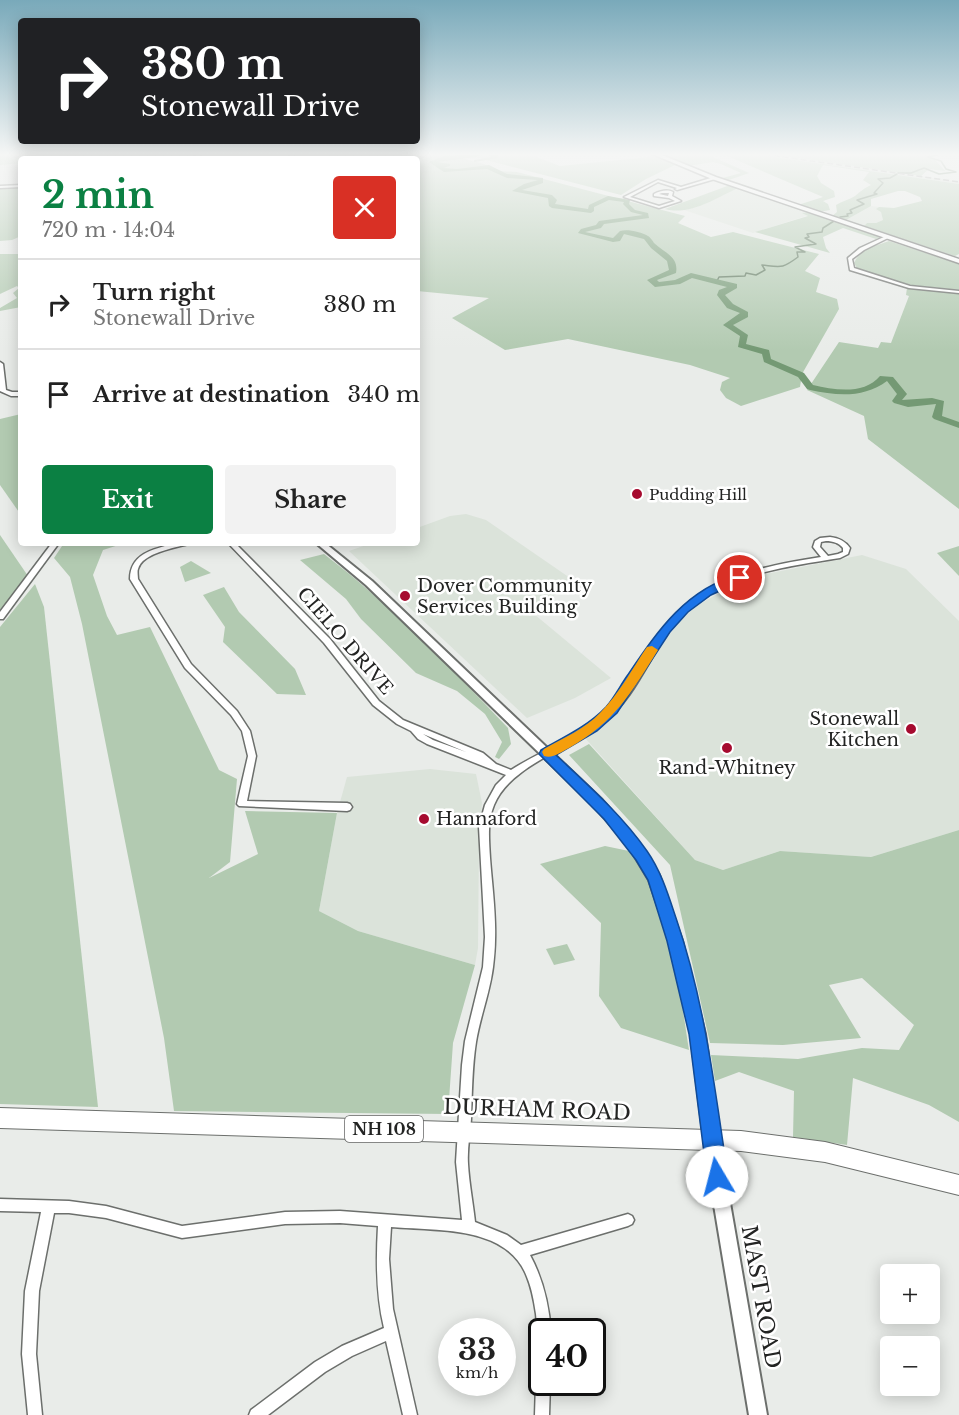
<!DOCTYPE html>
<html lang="en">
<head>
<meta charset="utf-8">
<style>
  body { margin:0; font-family:"Libre Baskerville",serif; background:#f2f2f2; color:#222; height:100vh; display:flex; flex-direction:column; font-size:22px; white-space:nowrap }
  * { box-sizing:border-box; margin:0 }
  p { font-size:20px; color:#767676 }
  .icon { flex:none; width:33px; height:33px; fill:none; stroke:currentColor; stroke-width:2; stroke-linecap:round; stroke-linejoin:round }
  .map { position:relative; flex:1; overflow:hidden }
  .drawer { position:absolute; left:18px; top:156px; width:402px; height:390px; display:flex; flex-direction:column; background:#fff; border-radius:6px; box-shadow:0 3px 15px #0003 }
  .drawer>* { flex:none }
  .top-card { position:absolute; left:18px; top:18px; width:402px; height:126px; border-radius:6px; box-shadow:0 3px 15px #0003; background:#202124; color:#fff; overflow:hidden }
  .buttons { position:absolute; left:880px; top:1264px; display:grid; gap:12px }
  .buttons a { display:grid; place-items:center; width:60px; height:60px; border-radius:6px; background:#fff; box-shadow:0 3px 15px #0003; font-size:30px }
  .speed { position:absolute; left:438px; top:1318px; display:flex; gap:12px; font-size:30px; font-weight:700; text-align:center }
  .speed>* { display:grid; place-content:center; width:78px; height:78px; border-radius:50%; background:#fff; box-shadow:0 3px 15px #0003; line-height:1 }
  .speed small { font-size:15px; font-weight:400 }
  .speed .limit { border:3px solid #111; border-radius:9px; background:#fff; color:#111 }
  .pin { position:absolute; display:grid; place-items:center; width:51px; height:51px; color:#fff; margin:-26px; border:3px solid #fff; border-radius:50%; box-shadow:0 2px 6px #0007 }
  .me { position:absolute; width:66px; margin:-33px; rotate:352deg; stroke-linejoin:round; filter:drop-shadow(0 0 4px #0008) }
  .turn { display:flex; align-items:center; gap:21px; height:126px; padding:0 24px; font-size:27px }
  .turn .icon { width:78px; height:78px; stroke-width:2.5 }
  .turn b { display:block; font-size:42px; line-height:51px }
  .round { display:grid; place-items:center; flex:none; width:63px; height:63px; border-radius:6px; background:#f2f2f2 }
  .summary { display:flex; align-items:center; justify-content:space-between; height:102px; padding:0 24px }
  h1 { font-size:36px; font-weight:700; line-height:45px; color:#0b8043 }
  .action { display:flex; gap:12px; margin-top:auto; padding:12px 24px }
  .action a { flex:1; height:69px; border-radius:6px; background:#0b8043; color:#fff; font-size:24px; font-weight:700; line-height:69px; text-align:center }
  .action a+a { background:#f2f2f2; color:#222 }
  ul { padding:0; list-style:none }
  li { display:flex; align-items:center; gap:18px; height:90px; padding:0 24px; border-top:2px solid #e0e0e0 }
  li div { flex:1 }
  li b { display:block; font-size:22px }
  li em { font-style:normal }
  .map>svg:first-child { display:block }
  .built { fill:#dbe3da }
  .green { fill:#b2cab1 }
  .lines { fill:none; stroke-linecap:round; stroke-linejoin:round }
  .stream { stroke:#5c765c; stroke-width:1.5 }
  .river { fill:#749974; fill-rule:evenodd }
  .minor-casing { stroke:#6c6f6c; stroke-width:3 }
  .tertiary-casing { stroke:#6c6f6c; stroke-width:4 }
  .secondary-casing { stroke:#6c6f6c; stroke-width:3 }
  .primary-casing { stroke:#6c6f6c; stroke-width:2 }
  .minor { fill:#fff; fill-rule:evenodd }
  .tertiary { fill:#fff; fill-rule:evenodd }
  .secondary { fill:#fff; fill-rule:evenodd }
  .primary { fill:#fff; fill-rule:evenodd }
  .rail { stroke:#909290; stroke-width:1.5; stroke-dasharray:6 3; stroke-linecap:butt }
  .route { fill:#1a73e8; stroke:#114b97; stroke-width:1.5 }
  .slow { fill:#f59e0b }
  .poi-dot { fill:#a60b2f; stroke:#fff; stroke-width:2 }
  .labels { text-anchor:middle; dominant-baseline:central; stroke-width:5; stroke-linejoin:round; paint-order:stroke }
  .far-poi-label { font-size:15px; fill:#232423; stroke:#fff; text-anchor:start }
  .shield { fill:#fff; stroke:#656665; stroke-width:1.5 }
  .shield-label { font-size:16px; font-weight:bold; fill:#232423 }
  .poi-label { font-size:18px; fill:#232423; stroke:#fff; text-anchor:start }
  .street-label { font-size:18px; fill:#232423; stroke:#fff }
  .near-street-label { font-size:21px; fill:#232423; stroke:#fff }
</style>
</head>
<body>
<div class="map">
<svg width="959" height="1415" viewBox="0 0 959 1415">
  <rect width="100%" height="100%" fill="#e9ece9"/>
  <g class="built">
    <path d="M747,153H764L959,182V184Z"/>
    <path d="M738,188L809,212H805L809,215L753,233L684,210L697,207Z"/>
    <path d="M871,206L879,207L877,209L881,211L883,220L876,223H867L864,226L846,220Z"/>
    <path d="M466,514L486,520L573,580L576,584L528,609L611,678L575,698L527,718L349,551L372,543H417V528L450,516Z"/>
    <path d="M862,555L906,569L959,621V830L871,857L780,851L723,870L695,860L585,738L605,725L620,710L667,638L680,621L696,606L746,578Z"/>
    <path d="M430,769L476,774L482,803L479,844L478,948L475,965L358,931L319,911L337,813L347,777Z"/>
  </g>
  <g class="green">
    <path d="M0,153H196L190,159H21V163L0,165Z"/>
    <path d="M325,153H442L484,164L496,171L517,172L685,216L678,223L711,237L733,232L819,254L805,271L820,278L816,292L837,299L839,309L802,374L800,387L741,406L726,398L720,390L722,382L730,378L690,365L568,339L505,350L452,318L489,298L417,291V159H330Z"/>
    <path d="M459,153H526L560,166L649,157L650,153L677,164L646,179L621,195Z"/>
    <path d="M658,153H704L749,173L726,181L719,179L741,173L721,164L713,162L688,166Z"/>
    <path d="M720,153H747L959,184V254L955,256L864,226L867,223H876L883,220L881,212L876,209L879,207L894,208L922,201L920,197L905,191H898L871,199V206L846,220L832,216L837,212L836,205C842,201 849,200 855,196C860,192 864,188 871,185L863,180L869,172L823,165L817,176L821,183L834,191L835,197L823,201L828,204L830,210L819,212L798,205L823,197Z"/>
    <path d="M764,153H929L945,171L929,169L921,176Z"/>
    <path d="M730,185L738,188C716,198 690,216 665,209Z"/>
    <path d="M21,187L19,221L21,236L12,240L0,241V188Z"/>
    <path d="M809,212L880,237L876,239L843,228L823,237L826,248L830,253L755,232L808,216L802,213Z"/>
    <path d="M889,241L959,264V290L911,285L858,270L854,263C860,249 875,246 889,241Z"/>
    <path d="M0,254H21V307L0,311V308L17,298L13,293L19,288L17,286L0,294Z"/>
    <path d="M907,288L959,294V509L868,439L864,416L807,390L839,342L878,348L881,342L891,343L909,296L906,295Z"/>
    <path d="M21,414V515L0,485V419Z"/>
    <path d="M0,535L28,576L0,610Z"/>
    <path d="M64,543H125L103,550L93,575L107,616L117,635L150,627L219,770L237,779L230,862L209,878L258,854L245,811L337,813L319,911L358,931L475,965L453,1043L448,1114L174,1111L164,1038L82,624L70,577L54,558Z"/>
    <path d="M959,546V576L937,553Z"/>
    <path d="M324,554C391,605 450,667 508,728L511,744L499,759L495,757L502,742L485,714L457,691L416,673L361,619L346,599L300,560Z"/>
    <path d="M191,561L211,573L185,582L180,567Z"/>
    <path d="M35,584L44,607L98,1107L0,1104V627Z"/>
    <path d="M224,587L239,612L295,669L306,695L277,694L223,642L225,627L203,595Z"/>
    <path d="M589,744L695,860L723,870L780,851L871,857L959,830V1122L929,1105L853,1078L847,1145L793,1137L794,1091L739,1072L715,1081L711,1055L798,1059L862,1048L899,1050L914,1025L862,978L829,985L861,1038L783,1045L710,1043L670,865L569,755Z"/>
    <path d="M605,846L629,851C636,860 642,869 648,879C675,927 680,996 689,1050L621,1028L599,996L601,923L540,864Z"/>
    <path d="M567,944L575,960L554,965L546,949Z"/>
  </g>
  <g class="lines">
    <g class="stream">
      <path d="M898,173H911L924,168L939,174L956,172L946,169L941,161L928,157L947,153"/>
      <path d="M840,217L848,216L847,214L852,213L850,210L864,204L857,200L877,194L874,193L883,183L878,179L890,178L897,174"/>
      <path d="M716,283L719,277L745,276L746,273L756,275L765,270L762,265C781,267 782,269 798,257L797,252H805L795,247L816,244L805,238L809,237L807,234L822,232L823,228L834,221"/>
    </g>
    <g class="river">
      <path d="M485,153L497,154L498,158L474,162V160L492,157Z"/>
      <path d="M485,153L476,157L437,162L450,164V166L443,168L457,169L489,165L507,174L543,178V183L522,190L552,195L557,200L555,204L588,209L589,205L608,196L630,200L629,204L635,210L648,213L649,218L604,224L601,228L585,232L613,238L620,231C628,229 641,232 648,236C650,237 653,241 654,243C664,253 679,256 676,273L657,280L659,282L675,280L691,273L737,284V288L725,295L733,304L748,312V317L733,325L748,335L746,344L769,350L771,359L804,373L813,385C835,390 864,395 880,376L893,377L907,394L902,400L932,398L944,401L942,416L959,422V428L934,419L932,417L936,404L908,407L894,403L892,401L897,394L887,381C864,398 838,396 810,390L807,389L798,377L764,362L762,354L738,347L740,336L723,325L740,313L727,308L717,295L719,290L727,287L692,278L680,284L655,287L647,280L669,270L667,261L651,248L644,239L624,234L620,241L613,242L578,233L581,229L596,225L599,221L643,215L631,212L623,204L624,202L609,200L594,207V211L591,213L552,208L549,206L548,198L512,191L524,184L538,180L507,178L487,169L444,172L429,162L444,156Z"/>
    </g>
    <g class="minor-casing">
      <g id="minor">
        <path d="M291,153H295L292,159H288Z"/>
        <path d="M714,177L715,179L677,190L675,189L677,188L658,182L630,197L659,206L675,201L669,198L654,196V194C660,191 667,189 673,192L672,196L681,201L659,208L624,197L658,180L681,187ZM662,193H669L668,196L659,194Z"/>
        <path d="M21,185V187L0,188V186Z"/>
        <path d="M886,236L890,237L864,250L852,259L854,268L910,286L959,291V293L909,288L850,270L848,258L860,248Z"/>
        <path d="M0,362L3,364L6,390L12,392H21V396H11L0,391Z"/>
        <path d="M830,537C839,538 845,541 850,548L848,554L840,558C771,569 703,577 662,641C645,668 630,702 604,722C572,748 510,765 494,805C487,822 489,840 490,858C492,885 496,913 495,940C495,949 494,958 493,967C490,992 480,1017 476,1042C472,1067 472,1093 471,1119C470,1134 467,1149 468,1164C469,1183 473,1203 475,1222L507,1235L521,1245L628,1214L632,1216L634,1220L632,1224L628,1226L530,1255C543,1279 549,1305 551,1332H542V1338L539,1337C536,1330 537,1322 536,1314C534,1301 532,1289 527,1277C508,1225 436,1231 391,1227L389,1259L393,1309L417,1415H403L386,1341L352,1356L325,1372L268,1415H249L251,1410L315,1362L342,1346L384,1328C376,1295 376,1261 378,1226L340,1223L285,1224L182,1238L106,1218L69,1213H54L39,1291L36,1354L42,1415H28L22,1354L25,1291L41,1212L0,1211V1199L69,1201L106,1206L182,1226L285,1212L340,1211L462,1220L456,1162L462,1065L465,1041L483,967L485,937L479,827L485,805L496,785L506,775L427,744L418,739L411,731L397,724L373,705L324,643L228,543H235L330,639L379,701L403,720L483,753L496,764L511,770C540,751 576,739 602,715C627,692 641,660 660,633C699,578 758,567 821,557L813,547L815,541L820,538ZM826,541C833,541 839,543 843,548V552L838,554L828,556L820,547L821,542ZM423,734L466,752L433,740Z"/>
        <path d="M52,543H59L3,619H0V612Z"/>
        <path d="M178,543H189L188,544C175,548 142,553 138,569C137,571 138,577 138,579L191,664L237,711L250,731L256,756L247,801L347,803L350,804L352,807L350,810L347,811L239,806L237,804L248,756L242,731L231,715L185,668L130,579C130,552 157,548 178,543Z"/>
        <path d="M542,1377V1383H550L549,1415H535L536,1383L538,1378Z"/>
      </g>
    </g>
    <g class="tertiary-casing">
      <g id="tertiary">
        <path d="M197,153H201L198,159H194Z"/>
        <path d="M316,543H325L372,581L602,800L636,839L659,875L682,941L705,1034L722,1157L767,1415H749L706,1157L691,1034L670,941L649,880L628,845L594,806L366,585Z"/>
      </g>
    </g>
    <g class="secondary-casing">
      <path id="secondary" d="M650,153H657L716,177L959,259V263L712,179Z"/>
    </g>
    <g class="primary-casing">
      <path id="primary" d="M0,1108L741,1131L825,1142L959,1175V1195L825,1162L741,1151L0,1128Z"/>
    </g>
    <use href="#minor" class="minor"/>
    <use href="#tertiary" class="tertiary"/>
    <use href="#secondary" class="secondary"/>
    <use href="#primary" class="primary"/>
    <path class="rail" d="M756,153L959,182"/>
  </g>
  <linearGradient id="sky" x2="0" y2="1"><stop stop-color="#79a9ba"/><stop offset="0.44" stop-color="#f5f6f5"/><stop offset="1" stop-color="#f5f6f5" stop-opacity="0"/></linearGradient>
  <rect width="959" height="351" fill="url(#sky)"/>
  <path class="route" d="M740,574L746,578L744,580L711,595L688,612L670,632L617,713L597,731L556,755C588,785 622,815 647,851C661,871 668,894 676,918C705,1002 715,1090 728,1177L725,1184L717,1187L710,1184L707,1177L689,1034L667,941L648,880L636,860L604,819L539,754L541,750C564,737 588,726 606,707C614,698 620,686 627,676C657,632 685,589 740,574Z"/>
  <path class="slow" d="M652,646L658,650C631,693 615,722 569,748C561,752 553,759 544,756L542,752L544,749C563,738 585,729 600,713C619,694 632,669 647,647Z"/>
  <g class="poi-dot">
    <circle cx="637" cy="494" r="6"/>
    <circle cx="405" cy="596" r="6"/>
    <circle cx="911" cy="729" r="6"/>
    <circle cx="727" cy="748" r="6"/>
    <circle cx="424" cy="819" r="6"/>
  </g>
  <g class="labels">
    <g class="far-poi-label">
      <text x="649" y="494">Pudding Hill</text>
    </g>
    <rect class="shield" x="345" y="1116" width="78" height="26" rx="4.5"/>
    <g class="shield-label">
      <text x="384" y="1129">NH 108</text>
    </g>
    <g class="poi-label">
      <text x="417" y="586">Dover Community<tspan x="417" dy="21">Services Building</tspan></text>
      <text x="899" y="719" text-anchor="end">Stonewall<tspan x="899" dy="21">Kitchen</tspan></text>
      <text x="727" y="768" text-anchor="middle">Rand-Whitney</text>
      <text x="436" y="819">Hannaford</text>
    </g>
    <g class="street-label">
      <text transform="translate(345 641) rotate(49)">CIELO DRIVE</text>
    </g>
    <g class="near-street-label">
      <text transform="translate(537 1110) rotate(2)">DURHAM ROAD</text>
      <text transform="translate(761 1297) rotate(80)">MAST ROAD</text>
    </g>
  </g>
</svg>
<div class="buttons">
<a>+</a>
<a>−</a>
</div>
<div class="speed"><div>33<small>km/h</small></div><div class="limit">40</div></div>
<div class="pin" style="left:740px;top:578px;background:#d93025"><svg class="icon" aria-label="arrive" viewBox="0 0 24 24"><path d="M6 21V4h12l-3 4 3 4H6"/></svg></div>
<svg class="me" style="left:717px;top:1177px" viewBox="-20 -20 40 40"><circle r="19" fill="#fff"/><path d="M0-13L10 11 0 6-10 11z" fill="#1a73e8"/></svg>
<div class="top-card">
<div class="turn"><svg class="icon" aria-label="right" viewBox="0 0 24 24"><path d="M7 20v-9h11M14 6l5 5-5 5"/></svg><div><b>380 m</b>Stonewall Drive</div></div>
</div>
<section class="drawer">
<div class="summary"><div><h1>2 min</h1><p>720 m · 14:04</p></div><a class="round" style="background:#d93025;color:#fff"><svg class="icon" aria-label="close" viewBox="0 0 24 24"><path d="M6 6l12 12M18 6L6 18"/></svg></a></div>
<ul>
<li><svg class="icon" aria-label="right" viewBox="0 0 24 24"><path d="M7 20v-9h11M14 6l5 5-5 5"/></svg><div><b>Turn right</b><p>Stonewall Drive</p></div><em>380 m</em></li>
<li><svg class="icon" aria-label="arrive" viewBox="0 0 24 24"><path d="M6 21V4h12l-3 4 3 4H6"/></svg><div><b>Arrive at destination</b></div><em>340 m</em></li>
</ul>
<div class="action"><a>Exit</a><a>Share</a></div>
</section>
</div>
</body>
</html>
